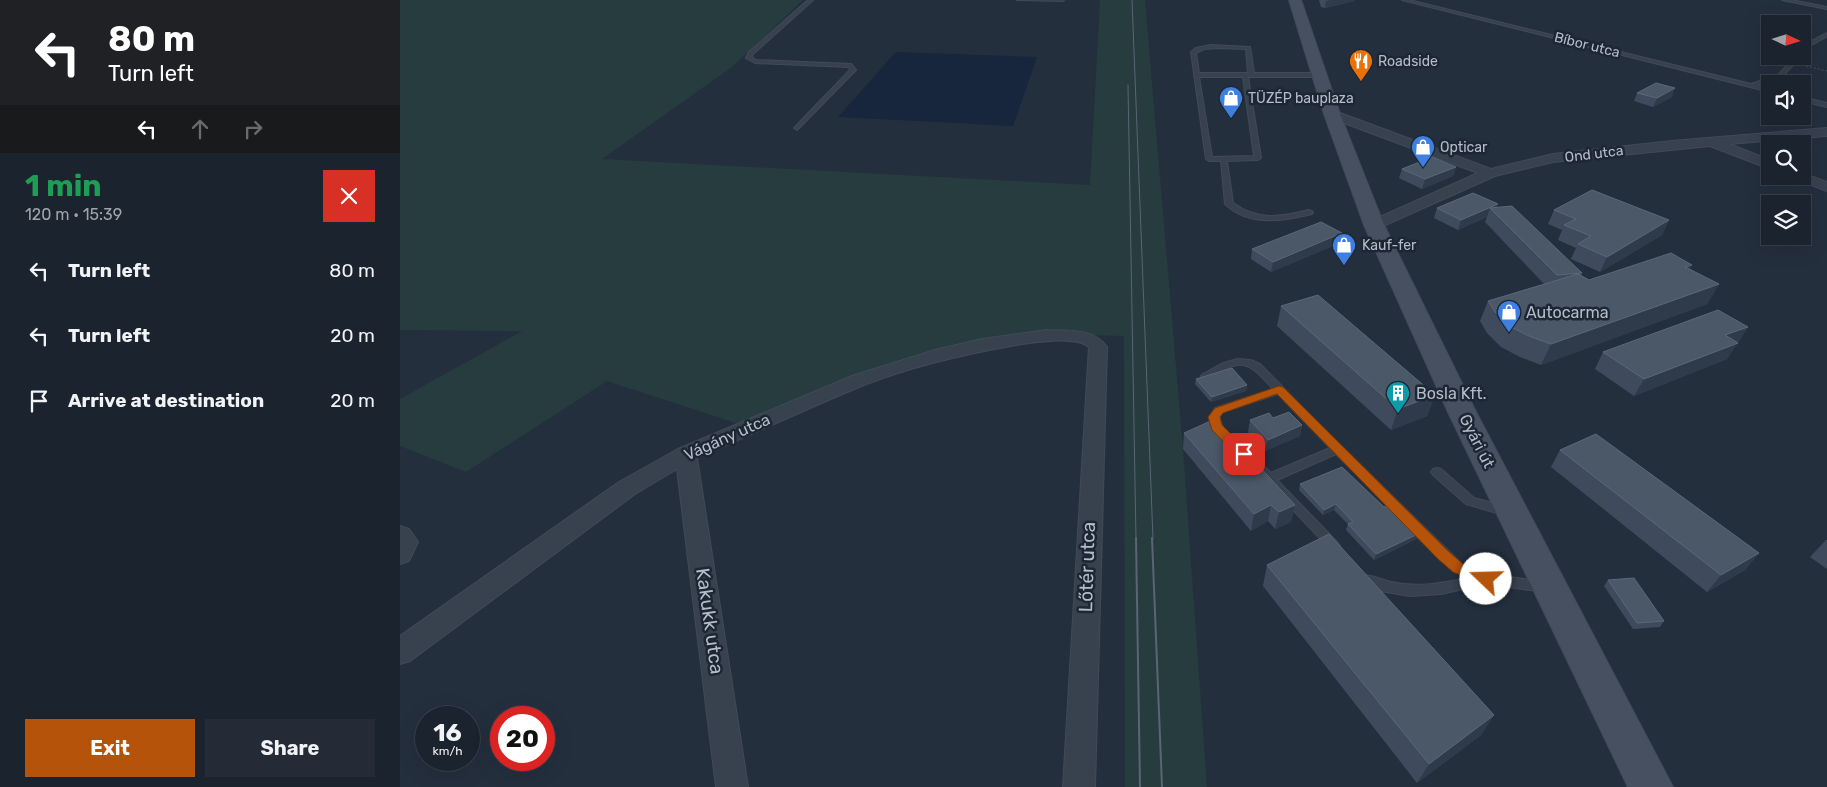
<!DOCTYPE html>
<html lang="en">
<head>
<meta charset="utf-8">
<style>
  body { margin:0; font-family:Rubik,sans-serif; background:#242b36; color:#f1f3f6; height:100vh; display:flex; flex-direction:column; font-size:19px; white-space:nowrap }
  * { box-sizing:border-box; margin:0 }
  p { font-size:16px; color:#a0a4aa }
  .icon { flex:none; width:28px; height:28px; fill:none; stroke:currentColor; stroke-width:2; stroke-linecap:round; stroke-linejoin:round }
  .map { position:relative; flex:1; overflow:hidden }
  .sheet { display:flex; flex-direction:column; background:#1b232e; width:400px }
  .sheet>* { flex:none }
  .top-card { background:#202124; color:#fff; overflow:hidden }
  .needle { width:32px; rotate:94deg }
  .tools { position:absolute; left:1361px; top:15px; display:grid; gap:10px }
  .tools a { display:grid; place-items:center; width:50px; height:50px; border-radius:0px; background:#1b232e; box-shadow:0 5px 20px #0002,0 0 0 1px #39404a; font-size:25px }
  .speed { position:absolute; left:15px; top:706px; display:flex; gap:10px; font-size:25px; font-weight:700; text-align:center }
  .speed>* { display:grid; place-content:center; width:65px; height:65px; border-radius:50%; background:#1b232e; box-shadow:0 5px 20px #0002,0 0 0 1px #39404a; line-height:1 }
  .speed small { font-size:12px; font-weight:400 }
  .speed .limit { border:8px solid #d22; background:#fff; color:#111 }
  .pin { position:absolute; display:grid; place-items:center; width:42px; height:42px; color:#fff; margin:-21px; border-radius:10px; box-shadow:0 2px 8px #0006 }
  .me { position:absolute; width:55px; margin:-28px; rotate:291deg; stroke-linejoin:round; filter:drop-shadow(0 0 4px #0008) }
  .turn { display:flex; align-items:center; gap:18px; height:105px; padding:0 25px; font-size:22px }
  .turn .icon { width:65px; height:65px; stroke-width:2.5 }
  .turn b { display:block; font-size:35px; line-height:42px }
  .lanes { display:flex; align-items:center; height:48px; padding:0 25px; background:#0003; justify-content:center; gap:25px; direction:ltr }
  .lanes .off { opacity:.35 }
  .round { display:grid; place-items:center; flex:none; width:52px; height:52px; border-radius:0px; background:#242b36 }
  .head { display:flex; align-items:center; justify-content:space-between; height:85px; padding:0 25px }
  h1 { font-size:30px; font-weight:700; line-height:38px; color:#1e9e55 }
  .cta { display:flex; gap:10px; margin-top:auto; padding:10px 25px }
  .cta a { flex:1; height:58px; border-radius:0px; background:#b45309; color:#fff; font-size:20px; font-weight:700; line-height:58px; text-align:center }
  .cta a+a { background:#242b36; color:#f1f3f6 }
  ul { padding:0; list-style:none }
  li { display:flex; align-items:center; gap:15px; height:65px; padding:0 25px }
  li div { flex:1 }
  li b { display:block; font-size:19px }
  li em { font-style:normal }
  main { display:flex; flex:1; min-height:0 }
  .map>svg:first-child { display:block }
  .green { fill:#263c3f }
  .water { fill:#17263c }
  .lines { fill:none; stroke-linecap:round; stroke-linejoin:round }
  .lane-casing { stroke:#414a57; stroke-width:2 }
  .street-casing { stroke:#414a57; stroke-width:2 }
  .secondary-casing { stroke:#414a57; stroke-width:2 }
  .path { stroke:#3f5557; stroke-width:1; stroke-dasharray:2 2; stroke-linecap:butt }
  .lane { fill:#38414e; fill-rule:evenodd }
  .street { fill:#38414e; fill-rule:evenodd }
  .secondary { fill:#465061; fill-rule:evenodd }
  .tram-far1 { stroke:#5a6575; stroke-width:1 }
  .tram { stroke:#5a6575; stroke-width:2 }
  .wall { fill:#3f4b5c }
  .shaded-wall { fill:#2f3b4b }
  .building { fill:#4b5868; stroke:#5c6777 }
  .route { fill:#b45309; stroke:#753606 }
  .labels { text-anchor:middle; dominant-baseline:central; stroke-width:5; stroke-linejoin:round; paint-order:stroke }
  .far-street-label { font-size:14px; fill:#b4bcc9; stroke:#1d2633 }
  .far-poi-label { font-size:14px; fill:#b4bcc9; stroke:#1d2633; text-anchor:start }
  .poi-label { font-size:16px; fill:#b4bcc9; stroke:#1d2633; text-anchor:start }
  .street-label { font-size:16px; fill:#b4bcc9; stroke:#1d2633 }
  .near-street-label { font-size:19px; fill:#b4bcc9; stroke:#1d2633 }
</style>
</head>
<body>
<main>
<section class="sheet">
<div class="top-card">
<div class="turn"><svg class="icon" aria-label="left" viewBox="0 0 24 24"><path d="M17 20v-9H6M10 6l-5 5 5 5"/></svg><div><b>80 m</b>Turn left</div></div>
<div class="lanes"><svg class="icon" aria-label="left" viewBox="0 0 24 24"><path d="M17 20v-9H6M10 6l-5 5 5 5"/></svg><svg class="icon off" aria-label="ahead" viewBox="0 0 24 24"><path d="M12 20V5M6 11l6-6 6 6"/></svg><svg class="icon off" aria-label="right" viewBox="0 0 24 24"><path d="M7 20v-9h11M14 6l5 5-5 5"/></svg></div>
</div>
<div class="head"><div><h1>1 min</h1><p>120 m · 15:39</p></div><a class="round" style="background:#d93025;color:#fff"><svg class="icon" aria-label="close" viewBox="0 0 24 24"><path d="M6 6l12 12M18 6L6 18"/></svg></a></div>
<ul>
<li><svg class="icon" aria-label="left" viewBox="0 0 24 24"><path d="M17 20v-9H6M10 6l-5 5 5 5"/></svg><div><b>Turn left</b></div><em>80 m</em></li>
<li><svg class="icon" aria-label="left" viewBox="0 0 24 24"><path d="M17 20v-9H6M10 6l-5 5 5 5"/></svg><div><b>Turn left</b></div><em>20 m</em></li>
<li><svg class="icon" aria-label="arrive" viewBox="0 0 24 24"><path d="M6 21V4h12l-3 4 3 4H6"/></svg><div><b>Arrive at destination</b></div><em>20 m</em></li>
</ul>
<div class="cta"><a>Exit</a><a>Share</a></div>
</section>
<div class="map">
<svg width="1427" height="787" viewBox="0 0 1427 787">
  <rect width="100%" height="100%" fill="#242f3e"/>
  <path class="green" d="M0,0H403L332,67L202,159L690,185L700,0H745L783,449L807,787H725L724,336L677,335L521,355L339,424L207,381L66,472L0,446V399L122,331L0,330Z"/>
  <path class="water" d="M496,52L637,57L613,126L438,117Z"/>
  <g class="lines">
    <g class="lane-casing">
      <g id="lane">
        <path d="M408,0H413L353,54L352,57L356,60L451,64L456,70L397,130L394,128L395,127L450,70L449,67L355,63L346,58L349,52Z"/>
        <path d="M617,0H664L662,1Z"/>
        <path d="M1002,0H1009L1351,84L1378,75L1396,56H1401L1382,77L1357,85L1370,88V92Z"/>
        <path d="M1382,0H1391L1427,7V9Z"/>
        <path d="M1427,33V36L1410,46L1402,53V48L1406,44Z"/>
        <path d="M811,45L850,47L854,73H919L922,75L919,77H848L861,158L858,160L827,161L833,203C858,221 880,217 909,210L913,212L912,214C883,221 849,227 825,204L821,161H809L806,159L791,52L796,48ZM819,48L846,49L848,73H799L796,53L804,49ZM799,77H843L854,156L812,157Z"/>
        <path d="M1402,97L1427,103V107L1402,101Z"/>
        <path d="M837,359L851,360L860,364L941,446L1062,564L1087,574L1145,582L1150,583L1151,587L1150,591L1145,592L1086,584L1041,594L1010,596L980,591L960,584L959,580L960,576C969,573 982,580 991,582C1017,588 1043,583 1069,578L1054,572L936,454L877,480L938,543L940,546L938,549L934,551L930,549L853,468L855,465C863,463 866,468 871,473L930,448L878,394L823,412L819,417L824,430L819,434L815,433L809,417L815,408L873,389C849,363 844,356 811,377L813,381L811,383H805L801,376L803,374L821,364Z"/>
        <path d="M1037,468L1041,469L1074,498L1111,508L1113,511L1111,514L1107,516L1066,504L1033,475L1031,472L1033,469Z"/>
      </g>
    </g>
    <g class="street-casing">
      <g id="street">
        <path d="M932,110L1091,169L1153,154L1272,141L1427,128V136L1329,144L1370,160V169L1310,146L1153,162L1095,176L974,230L969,228L966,225L969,222L1078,173L928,117L926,114L928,111Z"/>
        <path d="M1402,173L1427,182V191L1395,179L1393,176H1402Z"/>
        <path d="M647,330C668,331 694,328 707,347L695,787H663L689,347C675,336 639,342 622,344C569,353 515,365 464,385C408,408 353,434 297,458L348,787H316L277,469L235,494L10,661L0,664V636L219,482L278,449L452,376L535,350L582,339Z"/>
        <path d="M0,526L9,529L18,542L9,561L0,564Z"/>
      </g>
    </g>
    <g class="secondary-casing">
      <path id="secondary" d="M889,0H901L940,114L984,225L1076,412L1273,787H1228L1048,412L964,225L924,114Z"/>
    </g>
    <path class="path" d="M1406,66L1427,71"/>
    <use href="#lane" class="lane"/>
    <use href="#street" class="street"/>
    <use href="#secondary" class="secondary"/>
    <g class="tram-far1">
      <path d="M732,0L753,539"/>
      <path d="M728,85L736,539"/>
    </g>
    <g class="tram">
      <path d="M736,538L740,787"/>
      <path d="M752,538L762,787"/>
    </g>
  </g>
  <g class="wall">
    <path d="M919,0H954V1L925,8L921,7Z"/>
    <path d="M1237,93L1272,97L1253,107L1234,101Z"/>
    <path d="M1056,167L1053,176L1022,189L999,178L1002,169Z"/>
    <path d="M1096,207L1182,273L1181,275L1189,280L1290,269L1319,284L1307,304L1141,365L1120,357L1101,347L1087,333L1080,321L1088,301L1144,284L1085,222L1087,217L1058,230L1034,218L1037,208Z"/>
    <path d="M1154,210L1269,220L1262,235L1200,272L1171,259L1176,248L1158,240L1162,230L1148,224Z"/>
    <path d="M940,243L871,272L851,259L852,249Z"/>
    <path d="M881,306L1035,395L1027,416L991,430L877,326Z"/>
    <path d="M1348,327L1327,359L1234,396L1195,369L1203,352Z"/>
    <path d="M796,379L847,385L846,391L811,402L795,384Z"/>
    <path d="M873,418L902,425L900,436L865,451L848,432L850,420Z"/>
    <path d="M784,433L895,505L891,522L875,529L868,521L851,531L783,449Z"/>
    <path d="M1160,450L1359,553L1345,570L1307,592L1151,467Z"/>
    <path d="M900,484L984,507L1020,533L1018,538L974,560L946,530L948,524L934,510L923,515L899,490Z"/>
    <path d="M1426,540H1427V569L1410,557Z"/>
    <path d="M867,565L1094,715L1081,735L1017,783L863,586Z"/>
    <path d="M1208,580L1264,621L1260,627L1233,629L1204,586Z"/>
  </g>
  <g class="shaded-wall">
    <path d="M931,0H954V1L925,8L926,1Z"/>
    <path d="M1275,88L1272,97L1253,107L1257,98Z"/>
    <path d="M1056,167L1053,176L1022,189L1025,179Z"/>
    <path d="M1098,204L1095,212L1090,208L1087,217L1058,230L1061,220Z"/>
    <path d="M1269,220L1262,235L1200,272L1207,257Z"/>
    <path d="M942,233L940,243L871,272L873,262Z"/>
    <path d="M1292,265L1281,285L1285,267Z"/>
    <path d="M1319,284L1307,304L1141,365L1151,344Z"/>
    <path d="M1348,327L1337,343L1325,335Z"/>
    <path d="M1338,343L1327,359L1234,396L1244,379Z"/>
    <path d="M847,385L846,391L811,402L812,397Z"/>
    <path d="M1035,395L1027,416L991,430L998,409Z"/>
    <path d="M902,425L900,436L865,451L868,440Z"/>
    <path d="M936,504L934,510L923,515L924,510Z"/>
    <path d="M871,505L868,521L851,531L854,514Z"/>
    <path d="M895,505L891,522L875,529L879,512Z"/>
    <path d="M1020,533L1018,538L974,560L976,554Z"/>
    <path d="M1359,553L1345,570L1307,592L1321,575Z"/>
    <path d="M1094,715L1081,735L1017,783L1029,764Z"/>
  </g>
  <g class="building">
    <path d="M1256,83L1275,88L1257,98L1237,93Z"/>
    <path d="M1032,157L1056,167L1025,179L1002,169Z"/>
    <path d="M1192,190L1269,220L1207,257L1178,244L1191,236L1164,225L1176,219L1154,210Z"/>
    <path d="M1073,193L1098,204L1061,220L1037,208Z"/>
    <path d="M1112,206L1182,273L1157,275L1090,208Z"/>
    <path d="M921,222L942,233L873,262L852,249Z"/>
    <path d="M1271,253L1292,265L1285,267L1319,284L1151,344L1129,336L1109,326L1095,312L1088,301L1178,274L1189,280Z"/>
    <path d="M918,295L1035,395L998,409L881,306Z"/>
    <path d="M1318,310L1348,327L1325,335L1338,343L1244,379L1203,352Z"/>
    <path d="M832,368L847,385L812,397L796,379Z"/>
    <path d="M889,412L902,425L868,440L850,420L869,413L873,418Z"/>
    <path d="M815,419L895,505L879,512L871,505L854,514L784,433Z"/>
    <path d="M1196,434L1359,553L1321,575L1160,450Z"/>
    <path d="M942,467L984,507L992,504L1020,533L976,554L948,524L953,522L936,504L924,510L900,484Z"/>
    <path d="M929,534L1094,715L1029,764L867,565Z"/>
    <path d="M1234,578L1264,621L1237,623L1208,580Z"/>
  </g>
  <path class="route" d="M879,386L883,387L1048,551L1063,564L1092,575L1094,579L1092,584L1086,585L1053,572L1038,559L877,394L823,413L820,417L822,425L848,451L850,454L848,458H839L812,430L808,417L815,408Z"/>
  <defs>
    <g id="restaurant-pin" transform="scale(1.25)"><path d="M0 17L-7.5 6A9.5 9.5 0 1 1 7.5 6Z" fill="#e8710a" stroke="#1d2633"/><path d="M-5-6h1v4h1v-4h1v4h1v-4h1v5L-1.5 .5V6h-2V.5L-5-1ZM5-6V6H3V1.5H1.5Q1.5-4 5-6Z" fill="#fff"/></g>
    <g id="shop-pin" transform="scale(1.25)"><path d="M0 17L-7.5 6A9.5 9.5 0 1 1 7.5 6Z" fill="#3f7fe0" stroke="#1d2633"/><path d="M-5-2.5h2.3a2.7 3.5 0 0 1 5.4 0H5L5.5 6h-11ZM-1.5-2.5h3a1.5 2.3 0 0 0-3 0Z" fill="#fff"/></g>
    <g id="building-pin" transform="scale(1.25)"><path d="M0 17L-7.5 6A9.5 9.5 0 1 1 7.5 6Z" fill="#0f9aa8" stroke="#1d2633"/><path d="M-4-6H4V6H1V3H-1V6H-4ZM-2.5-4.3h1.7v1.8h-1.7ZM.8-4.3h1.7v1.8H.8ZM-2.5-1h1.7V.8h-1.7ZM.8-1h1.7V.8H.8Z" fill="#fff"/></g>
  </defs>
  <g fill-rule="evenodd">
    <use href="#restaurant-pin" x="961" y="61"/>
    <use href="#shop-pin" x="831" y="98"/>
    <use href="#shop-pin" x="1023" y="147"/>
    <use href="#shop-pin" x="944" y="245"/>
    <use href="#shop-pin" x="1109" y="312"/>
    <use href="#building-pin" x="998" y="393"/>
  </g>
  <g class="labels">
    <g class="far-street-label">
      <text transform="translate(1187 45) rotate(14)">Bíbor utca</text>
      <text transform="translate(1194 154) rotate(-7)">Ond utca</text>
    </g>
    <g class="far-poi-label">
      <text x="978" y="61">Roadside</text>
      <text x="848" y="98">TÜZÉP bauplaza</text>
      <text x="1040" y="147">Opticar</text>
      <text x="962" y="245">Kauf-fer</text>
    </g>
    <g class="poi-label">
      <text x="1126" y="312">Autocarma</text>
      <text x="1016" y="393">Bosla Kft.</text>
    </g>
    <g class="street-label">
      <text transform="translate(327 437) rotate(-24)">Vágány utca</text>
      <text transform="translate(1077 441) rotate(63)">Gyári út</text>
    </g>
    <g class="near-street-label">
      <text transform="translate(687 567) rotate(-88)">Lőtér utca</text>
      <text transform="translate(310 621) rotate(82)">Kakukk utca</text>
    </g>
  </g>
</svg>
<div class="tools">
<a><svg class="needle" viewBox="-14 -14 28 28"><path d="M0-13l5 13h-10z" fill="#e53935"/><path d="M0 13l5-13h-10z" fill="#a0a4aa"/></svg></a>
<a><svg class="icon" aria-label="sound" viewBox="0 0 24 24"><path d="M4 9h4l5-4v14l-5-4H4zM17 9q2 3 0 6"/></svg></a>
<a><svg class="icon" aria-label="search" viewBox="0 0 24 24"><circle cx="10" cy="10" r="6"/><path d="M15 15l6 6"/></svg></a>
<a><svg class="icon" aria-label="layers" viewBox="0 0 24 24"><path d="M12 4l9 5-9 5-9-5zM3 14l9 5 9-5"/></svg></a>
</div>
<div class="speed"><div>16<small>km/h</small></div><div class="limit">20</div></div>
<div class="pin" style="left:844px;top:454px;background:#d93025"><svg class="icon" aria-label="arrive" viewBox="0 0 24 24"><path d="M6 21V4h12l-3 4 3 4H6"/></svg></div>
<svg class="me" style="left:1086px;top:579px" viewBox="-20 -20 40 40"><circle r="19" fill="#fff"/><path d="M0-13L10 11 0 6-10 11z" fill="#b45309"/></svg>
</div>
</main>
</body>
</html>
